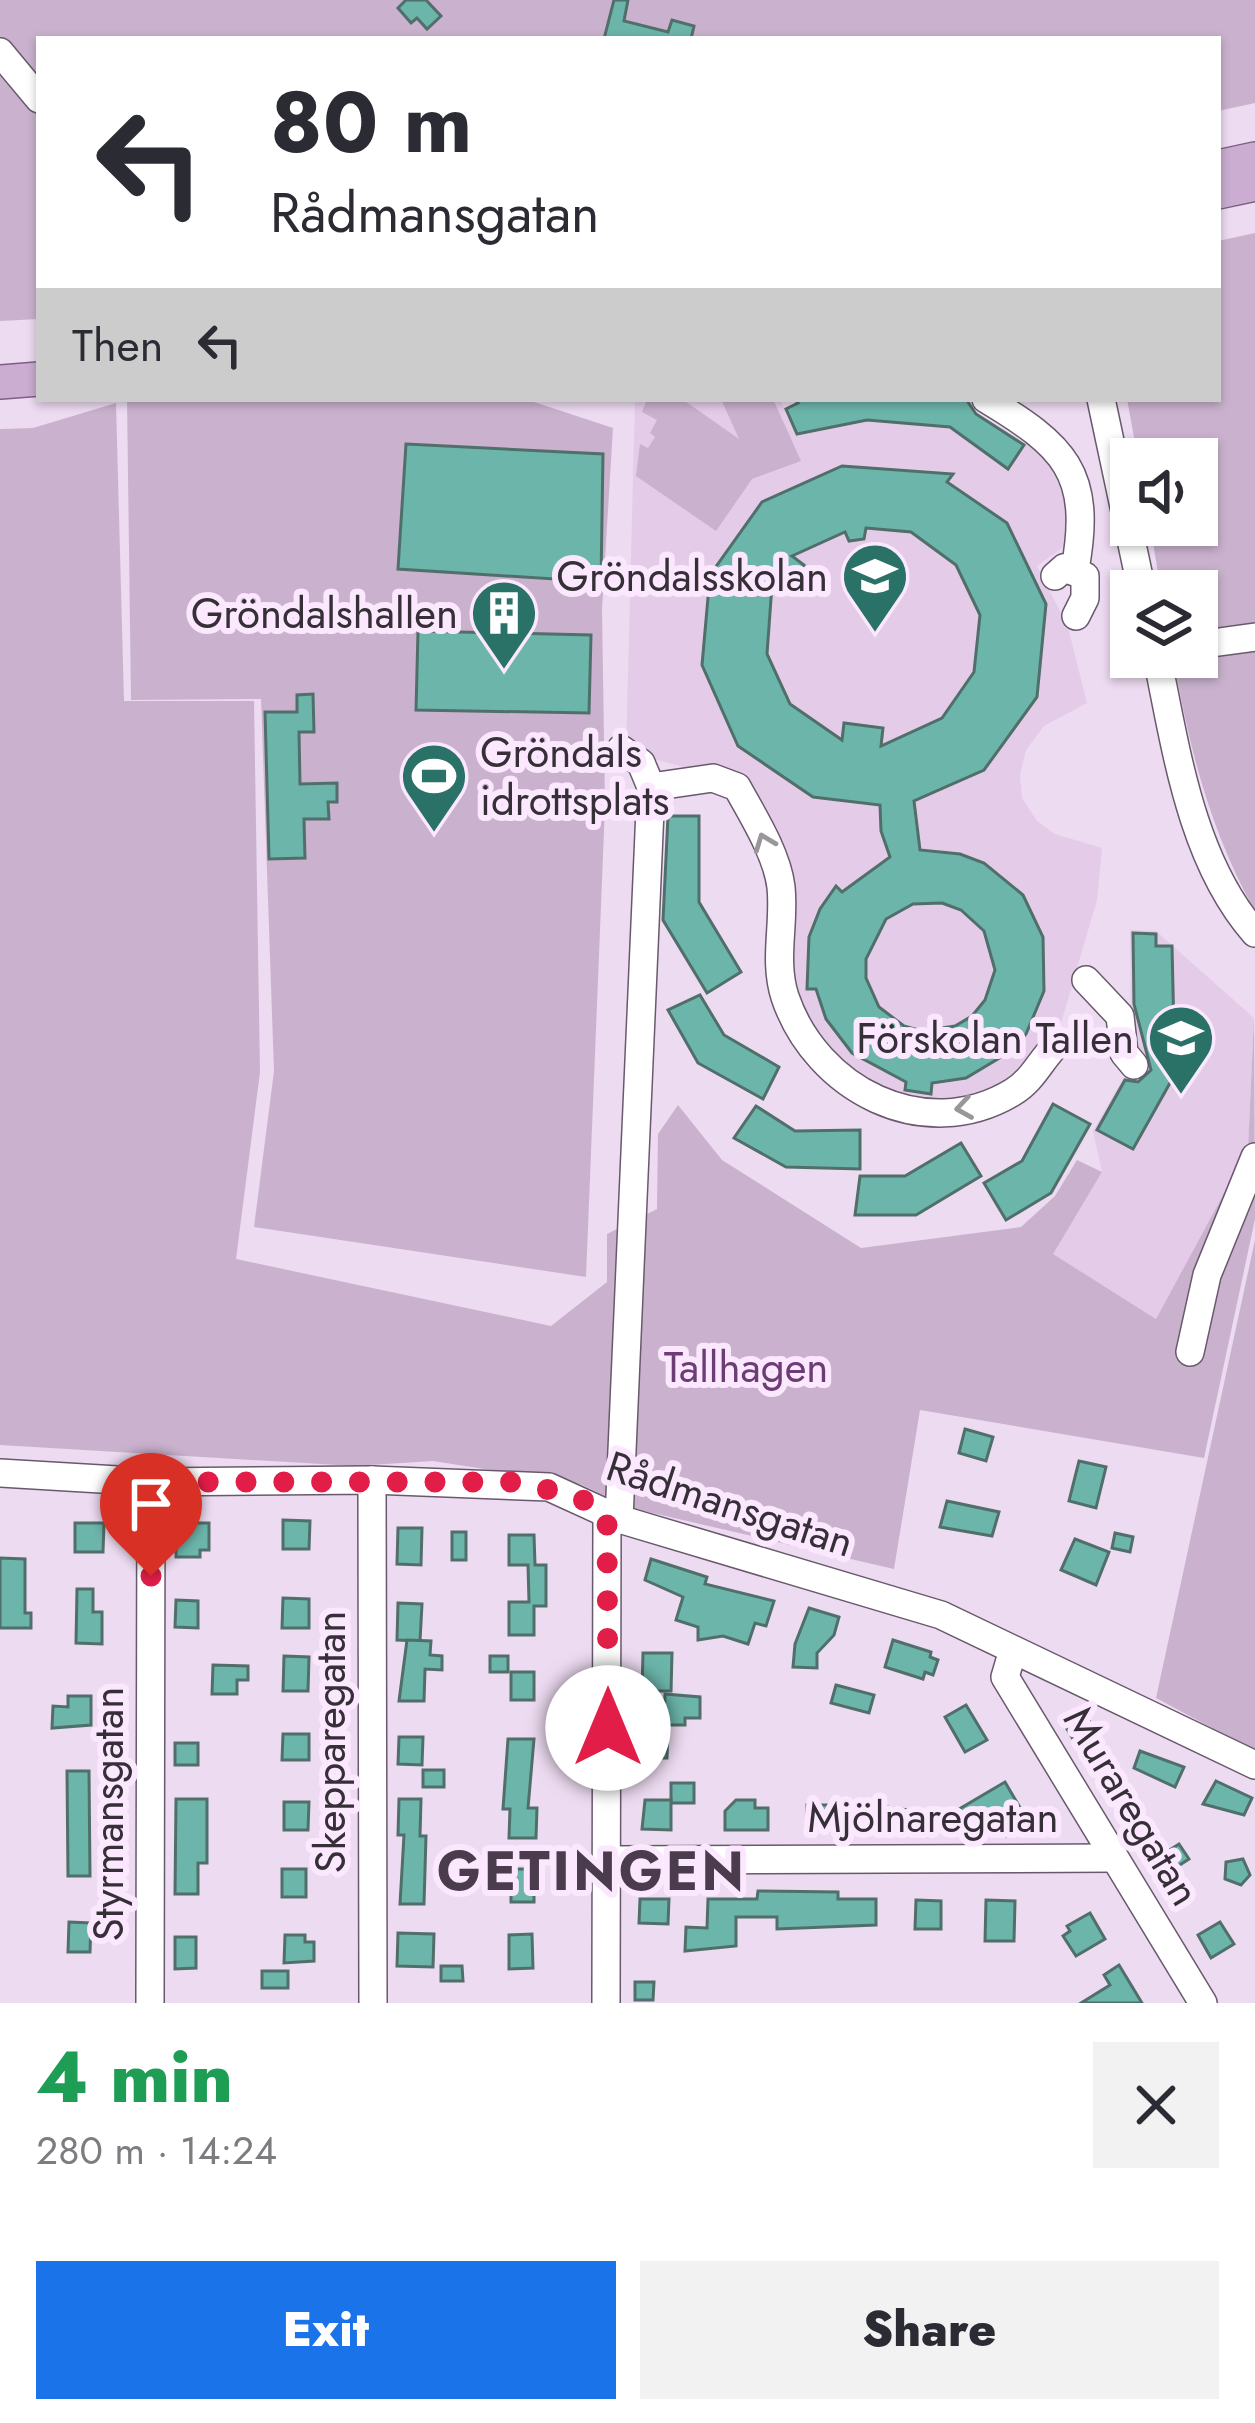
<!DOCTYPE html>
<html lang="en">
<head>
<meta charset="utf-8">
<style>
  body { margin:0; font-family:Jost,sans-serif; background:#f2f2f3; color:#2b2b33; height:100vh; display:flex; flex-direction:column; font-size:45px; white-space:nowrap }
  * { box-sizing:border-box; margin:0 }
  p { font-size:39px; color:#7c7c81 }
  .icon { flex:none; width:66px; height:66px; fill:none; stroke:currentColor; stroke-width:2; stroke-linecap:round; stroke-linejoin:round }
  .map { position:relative; height:2003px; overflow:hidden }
  .side { display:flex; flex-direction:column; background:#fff; flex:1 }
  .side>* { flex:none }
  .top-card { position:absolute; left:36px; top:36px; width:1185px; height:366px; border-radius:0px; box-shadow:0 3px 9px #0004; background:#fff; color:#2b2b33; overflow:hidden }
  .controls { position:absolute; left:1110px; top:438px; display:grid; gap:24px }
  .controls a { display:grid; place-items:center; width:108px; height:108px; border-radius:0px; background:#fff; box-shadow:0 3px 9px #0004; font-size:60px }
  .pin { position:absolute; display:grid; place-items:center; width:102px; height:102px; color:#fff; margin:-123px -51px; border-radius:50% 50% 50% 0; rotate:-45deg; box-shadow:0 0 12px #0007 }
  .pin .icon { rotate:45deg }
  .me { position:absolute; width:132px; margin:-66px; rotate:0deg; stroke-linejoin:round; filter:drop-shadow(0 0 9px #0008) }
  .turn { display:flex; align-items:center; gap:42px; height:252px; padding:0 36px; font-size:54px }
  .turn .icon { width:156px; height:156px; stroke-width:2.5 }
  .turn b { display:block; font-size:84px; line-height:102px }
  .then { display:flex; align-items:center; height:114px; padding:0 36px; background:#0003; gap:24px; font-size:45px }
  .round { display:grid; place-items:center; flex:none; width:126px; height:126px; border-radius:0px; background:#f2f2f3 }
  .overview { display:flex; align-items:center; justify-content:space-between; height:204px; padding:0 36px }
  h1 { font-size:72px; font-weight:800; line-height:90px; color:#1e9e55 }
  .action { display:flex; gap:24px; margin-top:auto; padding:24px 36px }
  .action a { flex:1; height:138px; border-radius:0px; background:#1a73e8; color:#fff; font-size:48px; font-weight:800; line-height:138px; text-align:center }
  .action a+a { background:#f2f2f3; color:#2b2b33 }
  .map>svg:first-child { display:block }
  .built { fill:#e4cce8 }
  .green { fill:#cab2ce }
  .building { fill:#6cb5ab; stroke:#516f6a; stroke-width:3; fill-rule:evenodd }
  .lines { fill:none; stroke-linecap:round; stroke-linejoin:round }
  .minor-casing { stroke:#69596c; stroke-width:30 }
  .major-casing { stroke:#7f5e86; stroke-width:36 }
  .minor { stroke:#fff; stroke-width:27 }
  .major { stroke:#caadd0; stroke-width:33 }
  .oneway { stroke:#9a979b }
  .route { stroke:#e11d48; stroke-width:21; stroke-dasharray:0 37.8 }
  .labels { text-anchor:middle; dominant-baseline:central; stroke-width:12; stroke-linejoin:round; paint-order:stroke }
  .poi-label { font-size:42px; fill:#362f37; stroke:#fbe8fe; text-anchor:end }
  .park-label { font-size:42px; fill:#6c3c74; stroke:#fbe8fe }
  .street-label { font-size:42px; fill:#362f37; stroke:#fbe8fe }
  .district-label { font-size:54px; font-weight:bold; letter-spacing:3px; fill:#4a3b4d; stroke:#fbe8fe }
</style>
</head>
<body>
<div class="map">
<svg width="1255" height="2003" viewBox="0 0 1255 2003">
  <rect width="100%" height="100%" fill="#eddbf1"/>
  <g class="built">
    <path d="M635,399H780L797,433L867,420L950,427L1008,468L1026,442L1062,471L1075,539L1037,566L1068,627L1087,703L1044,726L1026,750L1020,775L1022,798L1037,821L1055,834L1102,848L1097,900L1061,1023L1034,1063L982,1099L926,1108L846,1076L789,993L787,910L742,782L626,752Z"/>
    <path d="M1130,930L1156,931L1254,1018L1248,1149L1156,1319L1052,1254L1102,1172L1093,1131L1131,1064Z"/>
  </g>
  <g class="green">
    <path d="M0,0H1255V103L1218,111V39H39V319L0,321Z"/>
    <path d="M1255,233V911C1210,831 1189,747 1173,657H1197V591H1161L1150,525H1197V459H1138L1127,399H1218V241Z"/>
    <path d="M127,399H525L613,428L602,609L605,806L586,1277L254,1227L274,1071L261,699L131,700Z"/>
    <path d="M647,399H682L739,439L721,399H773L801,461L752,479L716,531L636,476L640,444L648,448L655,437L650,433L657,420L642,412Z"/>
    <path d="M116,403L124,701H254L260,1072L236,1259L551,1326L607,1282V1234L657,1209L658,1134L678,1105L722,1160L861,1248L1021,1227L1055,1196L1077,1160L1102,1172L1053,1254L1156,1319L1248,1149L1254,1018L1255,1219L1204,1458L920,1410L894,1569L631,1508L580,1484L433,1461L354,1466L0,1445V429L33,428Z"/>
    <path d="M1255,1240V1751L1156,1698Z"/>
  </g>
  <g class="building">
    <path d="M406,0H426L441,16L427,29L417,18L411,23L398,8Z"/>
    <path d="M614,0H628L624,21L668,32L672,20L694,26L691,39H604Z"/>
    <path d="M795,399H966L976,414L1024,445L1008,469L950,427L867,420L797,434L786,409L798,403Z"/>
    <path d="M406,444L603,454L601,582L398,569Z"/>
    <path d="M842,466L953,474L947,482L1007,523L1046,604L1037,697L984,770L914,801L920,850L960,854L984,863L1023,895L1043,937L1044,991L1026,1034L1011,1051L966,1078L932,1083L931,1094L905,1090L906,1082L852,1053L826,1019L816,989H807L809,937L820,909L836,886L842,892L890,857L881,831L880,805L813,797L738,746L702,665L710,575L762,502ZM866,528L911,532L956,565L980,615L974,672L942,718L881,746L883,728L844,723L842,740L790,704L767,654L772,585L784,594L804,565L792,556L845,532L849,541L864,539ZM942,903L961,910L984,931L995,970L985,1000L972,1016L955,1026L922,1031L904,1026L879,1007L866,978V959L886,919L913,904Z"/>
    <path d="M418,631L591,635L589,713L416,710Z"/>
    <path d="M313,694L314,732H299L300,784L337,783V802H328L329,819H304L305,858L269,859L265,712H297V695Z"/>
    <path d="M668,816H699V902L741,972L707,993L663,920Z"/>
    <path d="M1133,933L1156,934V946H1172L1175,1074L1133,1149L1097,1130L1125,1080L1138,1082L1151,1070L1134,1004Z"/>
    <path d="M700,995L724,1035L779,1067L763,1099L698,1063L668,1010Z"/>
    <path d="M1053,1104L1090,1124L1051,1193L1006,1220L984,1183L1022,1161Z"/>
    <path d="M756,1106L795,1131L860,1130V1169L786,1167L734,1138Z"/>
    <path d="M961,1143L981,1176L916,1215H855L860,1176H905Z"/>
    <path d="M965,1429L993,1437L986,1461L959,1453Z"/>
    <path d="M1079,1461L1106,1467L1096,1508L1069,1501Z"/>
    <path d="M947,1501L999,1512L992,1536L940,1527Z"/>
    <path d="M283,1520L310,1521L309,1549H283Z"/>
    <path d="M75,1523H104L103,1552H75Z"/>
    <path d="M176,1523H209V1550H200V1557H176Z"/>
    <path d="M398,1528H422L421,1565L397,1564Z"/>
    <rect x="452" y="1532" width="14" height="28"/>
    <path d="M1115,1533L1133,1537L1130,1552L1112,1548Z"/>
    <path d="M509,1535H534L535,1565H546V1606H534V1635H509V1602H529L528,1565H509Z"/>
    <path d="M1075,1539L1109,1552L1096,1585L1061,1570Z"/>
    <path d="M0,1558L25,1559V1613H31V1628H0Z"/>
    <path d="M651,1559L707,1577L705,1584L774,1601L766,1626L755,1623L748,1644L723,1636L698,1640V1627L676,1620L683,1597L645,1580Z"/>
    <path d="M77,1589H93V1612H102V1644L76,1643Z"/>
    <path d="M283,1598L309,1599V1628H282Z"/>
    <path d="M176,1600L198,1601V1628L175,1627Z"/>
    <path d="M398,1603L422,1604L420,1641L397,1640Z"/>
    <path d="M809,1608L839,1617L834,1635L817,1653V1668L793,1667L795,1644Z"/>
    <path d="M407,1640L431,1641L430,1655L442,1656V1670L425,1669L424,1701H399Z"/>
    <path d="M893,1640L931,1652L930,1657L938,1660L933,1675L925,1672L923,1679L885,1667Z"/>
    <path d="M643,1653H672L671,1691H642Z"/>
    <path d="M284,1656L309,1657L308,1691H283Z"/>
    <rect x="490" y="1656" width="18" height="16"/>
    <path d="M213,1665L248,1666V1680H237V1694H212Z"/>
    <rect x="511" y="1672" width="23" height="28"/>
    <path d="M836,1685L874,1695L869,1713L831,1703Z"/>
    <path d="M665,1694L700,1697V1718H685V1725H664Z"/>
    <path d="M68,1696H91V1725L52,1728L53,1706L68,1707Z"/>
    <path d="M966,1705L987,1740L965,1752L945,1717Z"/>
    <path d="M1087,1717L1105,1747L1085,1759L1067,1729Z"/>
    <path d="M642,1726H668L667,1758H639Z"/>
    <path d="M283,1734H309V1760H282Z"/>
    <path d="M399,1737H423L422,1765L398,1764Z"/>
    <path d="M508,1739H534L528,1808H537L536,1838H509L510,1809H503Z"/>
    <rect x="175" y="1743" width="23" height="22"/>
    <path d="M1140,1751L1184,1767L1175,1787L1134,1768Z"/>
    <rect x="423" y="1770" width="21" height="17"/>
    <path d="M67,1771H89L90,1876H68Z"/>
    <path d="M1216,1781L1252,1798L1244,1815L1203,1804Z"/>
    <path d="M1005,1782L1029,1823L1006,1836L990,1809L958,1829L949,1815Z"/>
    <rect x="671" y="1783" width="23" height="20"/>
    <path d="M176,1799H207V1863H198V1894H175Z"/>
    <path d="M399,1799H421L420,1836H426L424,1904H400L404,1835H398Z"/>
    <path d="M645,1800H671V1830L642,1829Z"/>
    <path d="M736,1800H755V1808H768V1830H725V1811Z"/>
    <path d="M284,1802H309L308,1830H284Z"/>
    <path d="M807,1805H836V1831L807,1830Z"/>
    <path d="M879,1806L931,1813L930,1836L878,1830Z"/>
    <path d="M1154,1829L1168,1851L1179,1844L1189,1859L1164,1875L1134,1841Z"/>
    <path d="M1243,1859L1250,1875L1241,1885L1225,1879L1226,1862Z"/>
    <rect x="282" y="1869" width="24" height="28"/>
    <rect x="511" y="1869" width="23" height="33"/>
    <path d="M758,1891L838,1892V1899H876V1925L777,1929V1917H736V1946L685,1951L686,1927L707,1928L708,1899H757Z"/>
    <path d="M640,1899H669L668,1924L639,1923Z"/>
    <path d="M916,1900L941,1901V1929H915Z"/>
    <path d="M986,1900L1015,1901L1014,1941H985Z"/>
    <path d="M1090,1913L1105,1939L1076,1956L1063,1936L1070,1931L1067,1926Z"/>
    <path d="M69,1922L91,1923L90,1952H68Z"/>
    <path d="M1220,1922L1234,1944L1211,1958L1198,1935Z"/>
    <path d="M398,1933L434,1934L433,1967L397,1966Z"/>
    <path d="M532,1934L533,1968L509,1969V1935Z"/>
    <path d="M285,1935H305V1942H314V1961L284,1963Z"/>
    <path d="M175,1937H196V1968L175,1969Z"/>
    <path d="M1119,1965L1142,2003H1081L1110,1985L1104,1975Z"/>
    <path d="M441,1966H462L463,1981H441Z"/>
    <rect x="262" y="1971" width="26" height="17"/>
    <path d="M635,1982H654L653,2000H635Z"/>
  </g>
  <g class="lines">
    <g class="minor-casing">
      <g id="minor">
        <path d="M0,52L39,99"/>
        <path d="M986,399C1064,446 1093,472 1075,569"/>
        <path d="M1101,399L1142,591"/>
        <path d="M1055,576L1064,568L1085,576V598L1076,616"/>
        <path d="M1197,645L1255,637"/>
        <path d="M1157,657C1176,749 1191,860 1255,933"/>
        <path d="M651,787L713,778L737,787C753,816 777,854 781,887C785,924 773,960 785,997C816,1089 924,1146 1013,1092C1033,1080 1040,1061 1056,1045"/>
        <path d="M1086,980L1120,1016L1124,1053L1134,1065"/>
        <path d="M1190,1352L1207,1275L1255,1157"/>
        <path d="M0,1473L151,1482L372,1480L549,1487L619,1519L941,1615L1255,1765"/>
        <path d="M372,1480L373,2003"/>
        <path d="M619,1519L651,787L641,763L621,749"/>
        <path d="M1013,1650L1005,1677L1203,2003"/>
        <path d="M609,1860L1114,1858"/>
        <path d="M150,2003L151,1482"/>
        <path d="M606,2003L607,1515"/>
      </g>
    </g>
    <g class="major-casing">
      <g id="major">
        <path d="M1218,167L1255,159"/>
        <path d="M1218,192L1255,184"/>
        <path d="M0,382L39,379"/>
      </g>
    </g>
    <use href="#minor" class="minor"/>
    <use href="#major" class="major"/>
  </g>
  <defs><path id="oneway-chevron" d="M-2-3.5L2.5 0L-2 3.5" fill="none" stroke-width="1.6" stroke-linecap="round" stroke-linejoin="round" transform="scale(3)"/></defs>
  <g class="oneway">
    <use href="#oneway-chevron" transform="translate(764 842) rotate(-111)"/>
    <use href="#oneway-chevron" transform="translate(964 1108) rotate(171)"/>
  </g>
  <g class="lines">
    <path class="route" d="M151,1576V1482H519L580,1498L607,1515L608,1728"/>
  </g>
  <defs>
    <g id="school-pin" transform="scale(3.45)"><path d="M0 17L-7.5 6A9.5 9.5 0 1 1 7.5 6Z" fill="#2a7168" stroke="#fbe8fe"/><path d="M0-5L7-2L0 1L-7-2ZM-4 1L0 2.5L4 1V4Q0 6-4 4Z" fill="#fff"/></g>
    <g id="building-pin" transform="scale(3.45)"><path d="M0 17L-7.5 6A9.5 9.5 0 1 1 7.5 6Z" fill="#2a7168" stroke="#fbe8fe"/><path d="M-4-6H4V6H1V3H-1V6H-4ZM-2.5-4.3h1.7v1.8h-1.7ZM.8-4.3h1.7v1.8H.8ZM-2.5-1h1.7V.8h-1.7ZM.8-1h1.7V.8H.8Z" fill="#fff"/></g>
    <g id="stadium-pin" transform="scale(3.45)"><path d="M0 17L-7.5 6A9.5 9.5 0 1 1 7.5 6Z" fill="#2a7168" stroke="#fbe8fe"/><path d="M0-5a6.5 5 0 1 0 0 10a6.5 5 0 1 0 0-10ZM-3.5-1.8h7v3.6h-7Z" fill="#fff"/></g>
  </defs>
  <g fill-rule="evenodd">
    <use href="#school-pin" x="875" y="576"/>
    <use href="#building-pin" x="504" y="613"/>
    <use href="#stadium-pin" x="434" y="776"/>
    <use href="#school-pin" x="1181" y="1038"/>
  </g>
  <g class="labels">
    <g class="poi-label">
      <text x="828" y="576">Gröndalsskolan</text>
      <text x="458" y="613">Gröndalshallen</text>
      <text x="480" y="752" text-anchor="start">Gröndals<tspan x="480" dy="48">idrottsplats</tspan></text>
      <text x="1134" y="1038">Förskolan Tallen</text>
    </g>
    <g class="park-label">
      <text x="746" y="1367">Tallhagen</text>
    </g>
    <g class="street-label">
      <text transform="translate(730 1504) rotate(18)">Rådmansgatan</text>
      <text transform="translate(330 1742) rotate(-90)">Skepparegatan</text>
      <text transform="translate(1132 1806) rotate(59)">Muraregatan</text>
      <text transform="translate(108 1814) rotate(-90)">Styrmansgatan</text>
      <text x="933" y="1817">Mjölnaregatan</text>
    </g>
    <g class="district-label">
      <text x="592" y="1871">GETINGEN</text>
    </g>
  </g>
</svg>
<div class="controls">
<a><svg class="icon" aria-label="sound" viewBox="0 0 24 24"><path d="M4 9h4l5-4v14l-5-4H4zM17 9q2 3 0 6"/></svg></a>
<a><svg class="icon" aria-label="layers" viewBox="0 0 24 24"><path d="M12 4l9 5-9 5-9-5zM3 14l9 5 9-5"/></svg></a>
</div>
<div class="pin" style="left:151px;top:1576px;background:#d93025"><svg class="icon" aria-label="arrive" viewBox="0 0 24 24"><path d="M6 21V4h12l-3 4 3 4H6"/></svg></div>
<svg class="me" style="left:608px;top:1728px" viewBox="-20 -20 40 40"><circle r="19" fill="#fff"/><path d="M0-13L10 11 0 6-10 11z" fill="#e11d48"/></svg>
<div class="top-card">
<div class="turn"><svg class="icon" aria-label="left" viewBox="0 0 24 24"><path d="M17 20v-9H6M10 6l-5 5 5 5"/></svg><div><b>80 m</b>Rådmansgatan</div></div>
<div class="then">Then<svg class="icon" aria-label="left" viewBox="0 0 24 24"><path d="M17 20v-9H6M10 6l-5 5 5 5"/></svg></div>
</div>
</div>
<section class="side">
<div class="overview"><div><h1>4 min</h1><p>280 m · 14:24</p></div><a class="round"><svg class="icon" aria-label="close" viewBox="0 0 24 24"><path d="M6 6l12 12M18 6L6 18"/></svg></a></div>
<div class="action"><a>Exit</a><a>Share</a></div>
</section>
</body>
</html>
